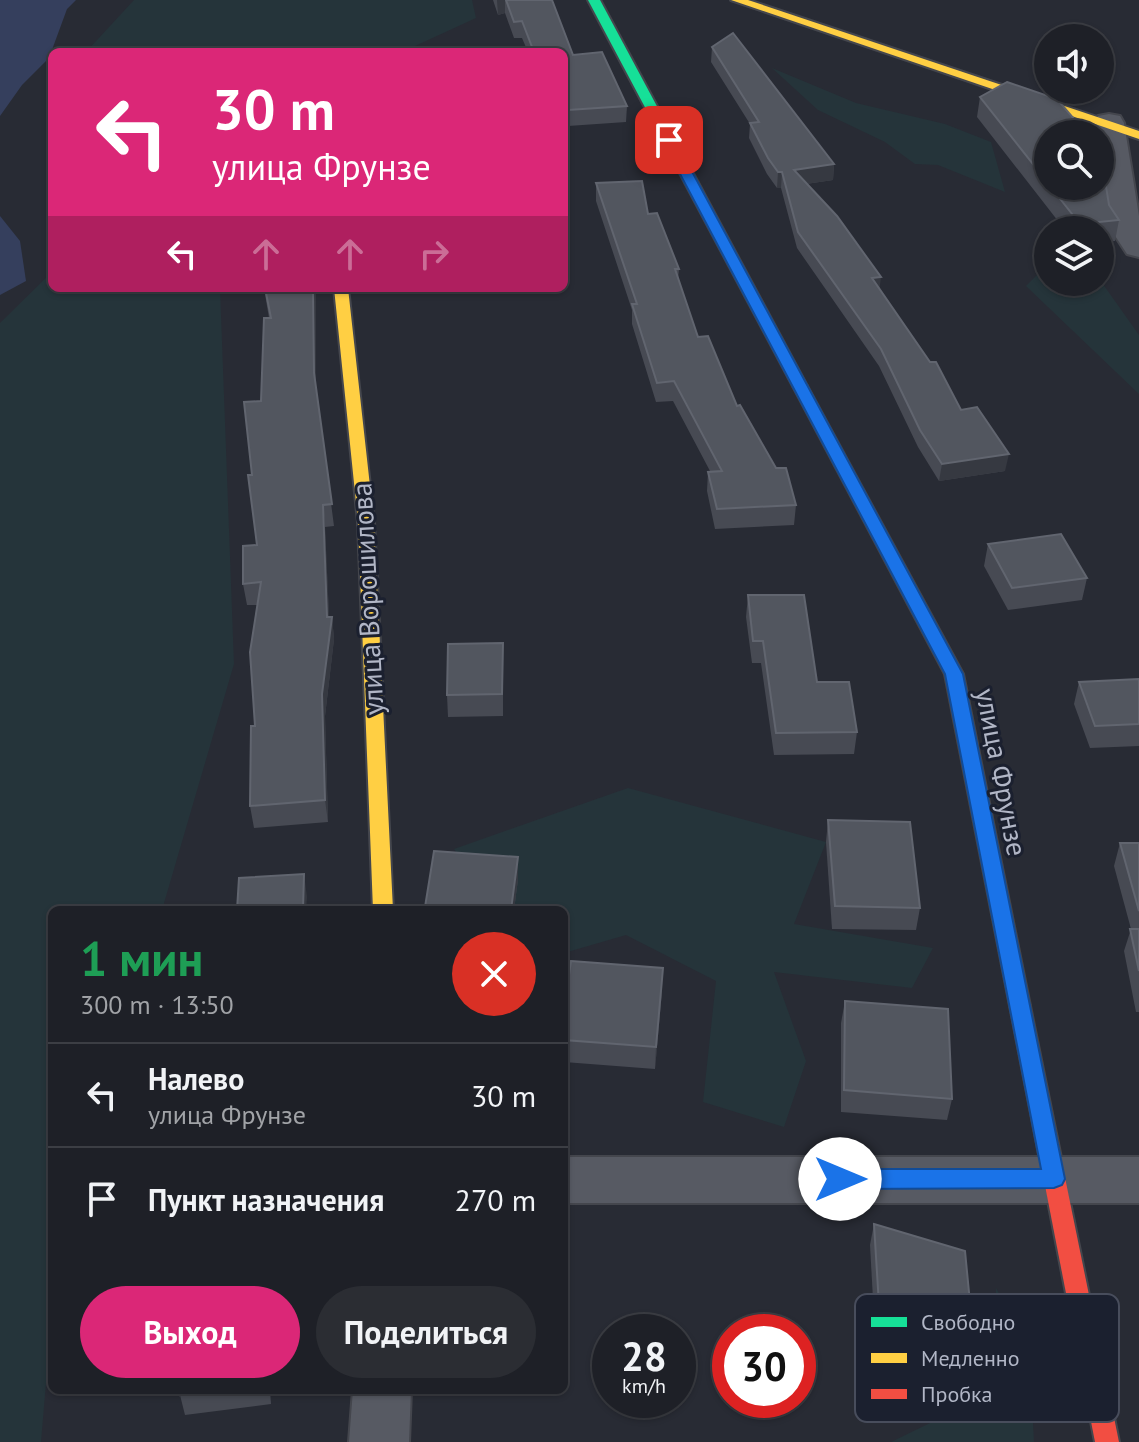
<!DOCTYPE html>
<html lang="ru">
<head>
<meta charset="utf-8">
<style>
  body { margin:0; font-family:"PT Sans",sans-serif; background:#2b2d33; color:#f1f3f6; height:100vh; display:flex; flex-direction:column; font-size:30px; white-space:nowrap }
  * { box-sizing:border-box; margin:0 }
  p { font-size:26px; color:#a1a3a7 }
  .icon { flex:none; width:44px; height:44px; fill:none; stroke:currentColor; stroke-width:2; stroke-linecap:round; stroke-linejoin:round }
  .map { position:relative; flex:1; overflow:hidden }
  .side { position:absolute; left:48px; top:906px; width:520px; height:488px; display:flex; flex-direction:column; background:#1e2027; border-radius:12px; box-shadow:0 2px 6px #0004,0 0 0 2px #3c3e44 }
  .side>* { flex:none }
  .guide { position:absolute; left:48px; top:48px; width:520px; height:244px; border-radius:12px; box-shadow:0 2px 6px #0004,0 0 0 2px #3c3e44; background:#db2777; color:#fff; overflow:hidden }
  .fabs { position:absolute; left:1034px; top:24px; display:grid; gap:16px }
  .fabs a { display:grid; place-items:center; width:80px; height:80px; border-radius:50%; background:#1e2027; box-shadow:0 2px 6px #0004,0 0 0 2px #3c3e44; font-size:40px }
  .speed { position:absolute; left:592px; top:1314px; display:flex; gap:16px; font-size:40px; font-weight:700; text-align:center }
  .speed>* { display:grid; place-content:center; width:104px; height:104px; border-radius:50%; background:#1e2027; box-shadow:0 2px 6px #0004,0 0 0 2px #3c3e44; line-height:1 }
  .speed small { font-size:20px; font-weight:400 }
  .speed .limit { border:12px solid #d22; background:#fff; color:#111 }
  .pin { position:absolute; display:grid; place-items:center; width:68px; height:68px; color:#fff; margin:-34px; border-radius:16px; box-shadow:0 4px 12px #0006 }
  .me { position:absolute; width:88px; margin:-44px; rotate:90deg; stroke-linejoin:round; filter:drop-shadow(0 0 6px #0008) }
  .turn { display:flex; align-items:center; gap:28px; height:168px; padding:0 32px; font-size:36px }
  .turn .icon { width:104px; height:104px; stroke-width:2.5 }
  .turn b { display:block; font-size:56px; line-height:68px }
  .lanes { display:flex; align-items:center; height:76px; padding:0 32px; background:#0003; justify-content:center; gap:40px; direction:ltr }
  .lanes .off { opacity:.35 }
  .round { display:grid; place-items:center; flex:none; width:84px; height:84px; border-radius:42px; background:#2b2d33 }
  .summary { display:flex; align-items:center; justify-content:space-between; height:136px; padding:0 32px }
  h1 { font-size:48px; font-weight:800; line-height:60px; color:#1e9e55 }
  .action { display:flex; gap:16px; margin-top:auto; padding:16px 32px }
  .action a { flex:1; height:92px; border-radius:48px; background:#db2777; color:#fff; font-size:32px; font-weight:800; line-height:92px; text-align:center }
  .action a+a { background:#2b2d33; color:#f1f3f6 }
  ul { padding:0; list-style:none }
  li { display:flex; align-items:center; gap:24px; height:104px; padding:0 32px; border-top:2px solid #3c3e44 }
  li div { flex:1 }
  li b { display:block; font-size:30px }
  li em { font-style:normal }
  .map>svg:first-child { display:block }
  .green { fill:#25343a }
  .water { fill:#353f5d }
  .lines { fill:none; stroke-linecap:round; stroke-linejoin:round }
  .street-casing { stroke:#44464d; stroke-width:4 }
  .fast-casing { stroke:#44464d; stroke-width:4 }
  .slow-casing { stroke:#44464d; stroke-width:4 }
  .jam-casing { stroke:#44464d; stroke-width:4 }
  .street { fill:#575a63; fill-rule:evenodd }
  .fast { fill:#16e098; fill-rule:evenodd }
  .slow { fill:#ffcf43; fill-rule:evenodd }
  .jam { fill:#f24e42; fill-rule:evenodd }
  .wall { fill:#474a53 }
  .shaded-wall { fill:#363941 }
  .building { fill:#52565f; stroke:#61656f; stroke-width:2 }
  .route { fill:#1a73e8; stroke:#114b97; stroke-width:2 }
  .labels { text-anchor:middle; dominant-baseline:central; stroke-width:6; stroke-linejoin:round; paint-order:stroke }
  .street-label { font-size:28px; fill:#b1b6c6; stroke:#1b202f }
  .key { fill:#1b202f; stroke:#484d5c; stroke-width:2 }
  .key-label { font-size:22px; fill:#b1b6c6 }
</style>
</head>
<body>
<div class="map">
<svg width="1139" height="1442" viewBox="0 0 1139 1442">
  <rect width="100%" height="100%" fill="#282b34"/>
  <g class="green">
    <path d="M134,0H472L476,18L402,52H86Z"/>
    <path d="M772,68L856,103L945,124L991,142L1005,192L938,165L915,164L885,142L818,110Z"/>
    <path d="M1044,268H1048V282L1100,280L1139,335V394L1026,286Z"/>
    <path d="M52,272V288H220L234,664L162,910H52V1312L41,1442H0V323Z"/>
    <path d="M628,788L826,842L794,924L933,948L912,988L774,972L806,1061L784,1127L703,1102L716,981L626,935L564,953V910H495L454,849Z"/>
    <path d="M996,1288L1029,1347L1034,1442H891L996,1391Z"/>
  </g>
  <g class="water">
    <path d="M0,0H76L67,9L49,58L22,85L0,116Z"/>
    <path d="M0,216L20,241L26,281L0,295Z"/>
  </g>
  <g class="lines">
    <g class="street-casing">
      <g id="street">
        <path d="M1109,114L1120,116L1124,123L1139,216V257L1127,254L1108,225L1100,170V134H1095L1094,123L1098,116Z"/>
        <rect x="564" y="1157" width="575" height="46"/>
        <path d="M353,1390H411L409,1442H349Z"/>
      </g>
    </g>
    <g class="fast-casing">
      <path id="fast" d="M588,0H600L807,386L805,389H795L793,386Z"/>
    </g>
    <g class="slow-casing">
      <g id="slow">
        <path d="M731,0H748L1139,131V139Z"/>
        <path d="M334,288H348L374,522L393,910H373L358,522Z"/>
        <path d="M800,382L807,386L963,674L1030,1006L1027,1012L1020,1014L1013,1012L1010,1006L945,674L793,386Z"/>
      </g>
    </g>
    <g class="jam-casing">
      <path id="jam" d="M1020,998L1027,1000L1030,1006L1119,1442H1095L1010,1006L1013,1000Z"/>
    </g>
    <use href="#street" class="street"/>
    <use href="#fast" class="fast"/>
    <use href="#slow" class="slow"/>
    <use href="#jam" class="jam"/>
  </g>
  <g class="wall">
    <path d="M493,0H552L573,55L627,106L626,122L568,126L564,114V52H528L522,38H514L505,13L498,15Z"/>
    <path d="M712,47L834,164L833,180L806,184L961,410L1005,471L939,481L918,447L879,366L797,248L781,188H777L767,174L749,138L750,124L711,62Z"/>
    <path d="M980,97L1048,134V186H1100L1109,205L1119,220L1115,241L1100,242V230H1065L977,117Z"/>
    <path d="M596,183L648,214L679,269L678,279L698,337L737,406L796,505L794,525L715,529L707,491L708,472L710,471L673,401L656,402L632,324V310L596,201Z"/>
    <path d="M264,288H315L316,388L334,526L325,527L329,617H332L334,639L325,716L328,822L254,828L250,806L255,726L258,605H247L243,584L257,545L261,401L269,318Z"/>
    <path d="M988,544L1087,578L1082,600L1008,610L984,566Z"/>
    <path d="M748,595L857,732L854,754L774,755L761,663H752L746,617Z"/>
    <path d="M503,666V716L448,717L447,695Z"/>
    <path d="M1139,679V746L1090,748L1074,704L1079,682Z"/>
    <path d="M828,820L920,908L916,930L832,929L826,842Z"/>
    <path d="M1120,843H1139V1012H1136L1124,951L1131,929L1114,866Z"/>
    <path d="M518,857V879L514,910H425V907Z"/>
    <path d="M662,991L655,1069L564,1062V1010Z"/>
    <path d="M845,1001L952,1099L947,1120L841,1112V1023Z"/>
    <path d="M874,1224L977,1375L972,1395L878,1390L870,1245Z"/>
    <path d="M180,1390H270L271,1404L185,1415L180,1395Z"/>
  </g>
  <g class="shaded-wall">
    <path d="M497,0H505V13L498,15Z"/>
    <path d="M834,164L833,180L792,186L794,170Z"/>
    <path d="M778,172H782L781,188H777Z"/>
    <path d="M881,277L879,293L872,278Z"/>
    <path d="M313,288H315L316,294V394L314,373Z"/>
    <path d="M1009,454L1005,471L939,481L942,464Z"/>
    <path d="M323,505L325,527L330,636L332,617L334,639L325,716L328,822L325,800L322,694L327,617Z"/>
    <path d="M518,857V879L514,910H511Z"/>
    <path d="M304,874L307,897L306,910H303Z"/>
    <path d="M663,968L662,991L655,1069L656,1047Z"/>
  </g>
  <g class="building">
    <path d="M506,0H552L573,55L602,52L627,106L568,110L564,98V52H534L522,21L514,22Z"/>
    <path d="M733,33L834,164L794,170L837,216L881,277L872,278L930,362H936L961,410L977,407L1009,454L942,464L920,430L881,349L798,232L782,172H778L768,158L750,123L759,122L712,47Z"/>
    <path d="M1007,82L1057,99L1087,134H1048V183L980,97Z"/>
    <path d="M1100,149L1109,205L1119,220L1080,224L1050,186H1100Z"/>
    <path d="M642,181L648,214L657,213L679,269H675L698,337L708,336L737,406L740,405L776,468H786L796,505L717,509L708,472L722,471L674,381L657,383L632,304H637L596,183Z"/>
    <path d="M265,288H313L314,373L332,504L323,505L327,617H332L322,694L325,800L250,806L251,726H255L250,652L261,582L243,584V546L257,545L248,475H252L244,402L261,401L264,318H271Z"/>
    <path d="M1061,534L1087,578L1012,588L988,544Z"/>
    <path d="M748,595H804L817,682H849L857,732L776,733L763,641H753Z"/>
    <path d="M503,643L502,694L447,695L448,644Z"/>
    <path d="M1139,679V724L1095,726L1079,682Z"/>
    <path d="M828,820L910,822L920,908L835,906Z"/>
    <path d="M1120,843H1139V911Z"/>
    <path d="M434,851L518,857L511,910H472L425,907Z"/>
    <path d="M304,874L303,910H237L239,878Z"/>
    <path d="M1130,929H1139V971Z"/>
    <path d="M571,961L663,968L656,1047L564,1040V1010Z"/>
    <path d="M845,1001L948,1009L952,1099L844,1090Z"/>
    <path d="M874,1224L965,1251L977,1375L883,1370Z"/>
    <path d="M180,1390H217L180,1395Z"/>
  </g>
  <path class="route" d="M664,138L675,140L963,674L1065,1179L1062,1185L1054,1188L840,1189L832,1186L829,1179L832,1172L840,1169H1041L945,674L662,140Z"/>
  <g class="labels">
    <g class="street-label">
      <text transform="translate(367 599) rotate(-93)">улица Ворошилова</text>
      <text transform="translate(1002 772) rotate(79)">улица Фрунзе</text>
    </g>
  </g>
  <rect x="855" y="1294" width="264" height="128" rx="12" class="key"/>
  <rect x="871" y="1317" width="36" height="10" fill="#16e098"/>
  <rect x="871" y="1353" width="36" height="10" fill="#ffcf43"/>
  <rect x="871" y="1389" width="36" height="10" fill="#f24e42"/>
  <g class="key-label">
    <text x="921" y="1330">Свободно</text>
    <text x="921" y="1366">Медленно</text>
    <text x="921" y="1402">Пробка</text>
  </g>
</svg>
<div class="fabs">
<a><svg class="icon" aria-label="sound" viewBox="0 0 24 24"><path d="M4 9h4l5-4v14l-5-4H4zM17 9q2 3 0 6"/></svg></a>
<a><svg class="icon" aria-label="search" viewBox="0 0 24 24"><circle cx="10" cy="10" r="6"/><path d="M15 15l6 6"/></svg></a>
<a><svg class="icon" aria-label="layers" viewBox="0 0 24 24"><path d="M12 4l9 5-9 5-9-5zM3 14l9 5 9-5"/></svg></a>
</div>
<div class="speed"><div>28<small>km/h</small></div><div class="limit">30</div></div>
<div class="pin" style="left:669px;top:140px;background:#d93025"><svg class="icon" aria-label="arrive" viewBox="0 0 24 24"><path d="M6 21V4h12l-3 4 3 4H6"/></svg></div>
<svg class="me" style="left:840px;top:1179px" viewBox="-20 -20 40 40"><circle r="19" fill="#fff"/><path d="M0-13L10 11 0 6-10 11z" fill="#1a73e8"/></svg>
<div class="guide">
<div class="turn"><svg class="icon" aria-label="left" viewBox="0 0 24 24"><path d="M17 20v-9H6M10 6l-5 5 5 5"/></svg><div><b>30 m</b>улица Фрунзе</div></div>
<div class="lanes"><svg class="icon" aria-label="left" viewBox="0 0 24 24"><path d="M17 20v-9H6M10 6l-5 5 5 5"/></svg><svg class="icon off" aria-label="ahead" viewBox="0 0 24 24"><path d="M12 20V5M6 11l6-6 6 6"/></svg><svg class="icon off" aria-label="ahead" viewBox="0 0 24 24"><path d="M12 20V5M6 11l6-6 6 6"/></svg><svg class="icon off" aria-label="right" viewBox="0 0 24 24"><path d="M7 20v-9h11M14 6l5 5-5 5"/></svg></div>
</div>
<section class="side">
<div class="summary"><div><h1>1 мин</h1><p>300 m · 13:50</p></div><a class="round" style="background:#d93025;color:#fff"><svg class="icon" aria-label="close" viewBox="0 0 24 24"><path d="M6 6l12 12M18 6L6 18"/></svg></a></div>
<ul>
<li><svg class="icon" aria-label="left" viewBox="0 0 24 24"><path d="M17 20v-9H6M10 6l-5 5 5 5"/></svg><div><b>Налево</b><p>улица Фрунзе</p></div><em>30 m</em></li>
<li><svg class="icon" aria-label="arrive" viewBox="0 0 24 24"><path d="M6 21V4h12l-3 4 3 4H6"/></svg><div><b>Пункт назначения</b></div><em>270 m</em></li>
</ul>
<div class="action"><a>Выход</a><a>Поделиться</a></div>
</section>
</div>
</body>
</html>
